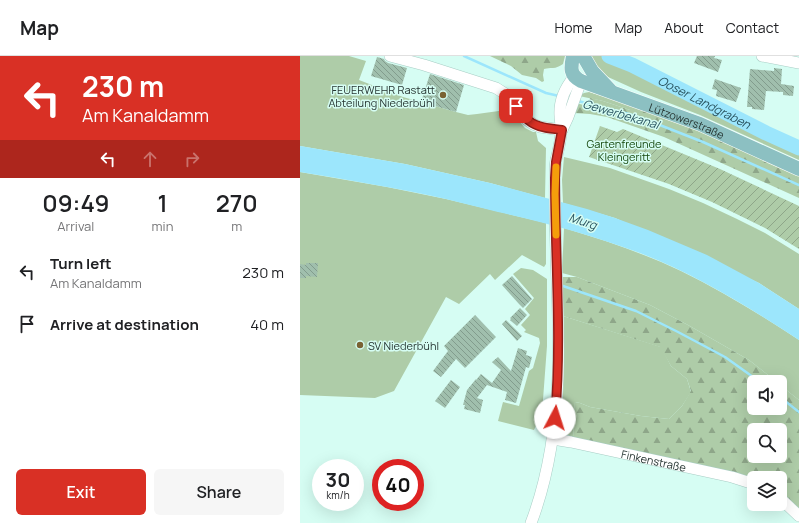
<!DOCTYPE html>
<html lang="en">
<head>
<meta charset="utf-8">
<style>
  body { margin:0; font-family:Manrope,sans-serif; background:#f6f6f6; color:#202124; height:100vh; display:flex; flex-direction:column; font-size:15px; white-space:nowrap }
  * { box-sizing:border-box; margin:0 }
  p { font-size:13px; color:#757577 }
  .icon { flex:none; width:22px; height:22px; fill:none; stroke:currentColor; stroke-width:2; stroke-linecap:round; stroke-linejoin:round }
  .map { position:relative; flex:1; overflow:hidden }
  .drawer { display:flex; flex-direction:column; background:#fff; width:300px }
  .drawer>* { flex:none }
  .banner { background:#d93025; color:#fff; overflow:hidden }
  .controls { position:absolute; left:447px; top:319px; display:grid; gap:8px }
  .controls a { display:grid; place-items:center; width:40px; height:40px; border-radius:6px; background:#fff; box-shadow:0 4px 16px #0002; font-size:20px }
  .speed { position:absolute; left:12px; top:403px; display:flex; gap:8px; font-size:20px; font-weight:700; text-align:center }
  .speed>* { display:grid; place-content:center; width:52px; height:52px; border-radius:50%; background:#fff; box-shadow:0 4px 16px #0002; line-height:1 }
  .speed small { font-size:10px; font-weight:400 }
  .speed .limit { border:6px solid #d22; background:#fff; color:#111 }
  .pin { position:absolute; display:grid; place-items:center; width:34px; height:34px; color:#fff; margin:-17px; border-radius:8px; box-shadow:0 2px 6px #0006 }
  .me { position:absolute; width:44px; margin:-22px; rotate:5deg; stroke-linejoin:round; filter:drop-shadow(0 0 3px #0008) }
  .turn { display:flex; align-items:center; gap:14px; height:84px; padding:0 16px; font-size:18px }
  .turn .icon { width:52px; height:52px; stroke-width:2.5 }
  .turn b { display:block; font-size:28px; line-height:34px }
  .lanes { display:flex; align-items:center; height:38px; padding:0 16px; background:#0003; justify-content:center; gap:20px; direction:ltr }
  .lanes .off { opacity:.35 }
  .eta { display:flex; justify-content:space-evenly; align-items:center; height:68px; text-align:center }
  .eta b { font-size:24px; font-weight:600; line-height:28px }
  .button { display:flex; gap:8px; margin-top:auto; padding:8px 16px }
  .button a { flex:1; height:46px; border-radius:6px; background:#d93025; color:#fff; font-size:16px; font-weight:600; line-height:46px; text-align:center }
  .button a+a { background:#f6f6f6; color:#202124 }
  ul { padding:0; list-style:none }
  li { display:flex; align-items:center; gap:12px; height:52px; padding:0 16px }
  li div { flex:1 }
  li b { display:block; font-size:15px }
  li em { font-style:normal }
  header { display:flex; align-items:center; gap:24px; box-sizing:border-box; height:56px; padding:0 20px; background:#fff; border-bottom:1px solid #e0e0e0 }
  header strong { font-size:19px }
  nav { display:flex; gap:22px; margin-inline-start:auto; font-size:14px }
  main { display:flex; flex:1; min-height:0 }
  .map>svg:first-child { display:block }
  .grass { fill:#aecca8 }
  .forest { fill:url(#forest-firs); fill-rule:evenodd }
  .garden { fill:url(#garden-furrows) }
  .water { fill:#9ce6fc }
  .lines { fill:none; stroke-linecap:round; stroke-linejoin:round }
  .stream { stroke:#9ce6fc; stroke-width:2.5 }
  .river { stroke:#9ce6fc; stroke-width:15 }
  .building { fill:url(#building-back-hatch) }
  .minor-casing { stroke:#a8cdc5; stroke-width:12 }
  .major-casing { stroke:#fff; stroke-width:15 }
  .minor { stroke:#fff; stroke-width:11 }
  .major { stroke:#8cc0c2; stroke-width:14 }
  .route-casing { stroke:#8d1f18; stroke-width:10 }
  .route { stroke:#d93025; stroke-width:7 }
  .slow { stroke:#f59e0b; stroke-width:7 }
  .poi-dot { fill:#7a6233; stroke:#d6fdf3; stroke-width:1.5 }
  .labels { text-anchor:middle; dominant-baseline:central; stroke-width:3; stroke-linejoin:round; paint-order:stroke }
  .poi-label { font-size:11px; fill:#273633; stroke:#d6fdf3; text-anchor:end }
  .street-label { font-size:11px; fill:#273633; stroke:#d6fdf3 }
  .park-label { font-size:11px; fill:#17480d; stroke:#d6fdf3 }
  .water-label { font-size:12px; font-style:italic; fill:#2a5561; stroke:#d6fdf3 }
</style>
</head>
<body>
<header>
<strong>Map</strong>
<nav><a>Home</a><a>Map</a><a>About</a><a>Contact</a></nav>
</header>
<main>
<section class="drawer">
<div class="banner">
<div class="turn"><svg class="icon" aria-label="left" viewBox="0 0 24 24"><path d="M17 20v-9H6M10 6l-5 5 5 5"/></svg><div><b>230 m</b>Am Kanaldamm</div></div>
<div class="lanes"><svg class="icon" aria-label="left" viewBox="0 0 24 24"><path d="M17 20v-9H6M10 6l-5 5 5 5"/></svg><svg class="icon off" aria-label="ahead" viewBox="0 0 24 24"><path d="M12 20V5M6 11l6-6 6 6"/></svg><svg class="icon off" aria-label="right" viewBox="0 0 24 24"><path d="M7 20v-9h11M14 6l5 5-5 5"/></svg></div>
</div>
<div class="eta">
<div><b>09:49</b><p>Arrival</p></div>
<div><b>1</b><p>min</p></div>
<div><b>270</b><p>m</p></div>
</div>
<ul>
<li><svg class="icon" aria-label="left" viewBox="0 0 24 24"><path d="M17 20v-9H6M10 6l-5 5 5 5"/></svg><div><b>Turn left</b><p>Am Kanaldamm</p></div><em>230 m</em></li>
<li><svg class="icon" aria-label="arrive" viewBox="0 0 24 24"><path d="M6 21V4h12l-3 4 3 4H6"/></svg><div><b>Arrive at destination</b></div><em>40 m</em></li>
</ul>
<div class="button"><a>Exit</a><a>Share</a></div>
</section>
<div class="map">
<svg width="499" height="467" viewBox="0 0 499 467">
  <defs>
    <pattern id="forest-firs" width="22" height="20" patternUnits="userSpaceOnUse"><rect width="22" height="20" fill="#aecca8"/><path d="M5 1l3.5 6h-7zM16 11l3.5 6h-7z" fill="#8ea689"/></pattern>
    <pattern id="garden-furrows" width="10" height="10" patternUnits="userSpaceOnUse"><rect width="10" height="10" fill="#aecca8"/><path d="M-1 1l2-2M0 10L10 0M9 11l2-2" fill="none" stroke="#8ea689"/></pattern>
    <pattern id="building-back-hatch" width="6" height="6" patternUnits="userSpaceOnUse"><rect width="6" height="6" fill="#a0bfad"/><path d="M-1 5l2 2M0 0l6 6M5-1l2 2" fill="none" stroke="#829c8d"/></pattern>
  </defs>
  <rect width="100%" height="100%" fill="#d6fdf3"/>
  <g class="grass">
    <path d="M0,0H49L66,5L59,24L103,41L156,56L168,59L177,58L206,54L213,58L225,72L233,76H236L238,85L246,92L245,142L190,127L105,108L0,90Z"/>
    <path d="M291,0H324L397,36L448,64L499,86V104L400,59L341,36L308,21L299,15Z"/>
    <path d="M289,36L349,54H330L303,45L279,40L284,37Z"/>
    <path d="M264,101L310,112L369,133L403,147L437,163L465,177L499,198V253L459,227L315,162L263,147L262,124Z"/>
    <path d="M0,116L87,131L146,143L246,167V208L244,211L222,199L195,224L190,218L159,248L146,241L94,335L75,342L0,339Z"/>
    <path d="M264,172C304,184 343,197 381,215C422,235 461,259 499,284V344L480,329V326H477L449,304L388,269L350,249L277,221L262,217Z"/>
    <path d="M221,212L233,214L247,223V290L242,357L234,374L198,365L203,346L219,350L229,315L233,312L240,287L239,282L224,276L226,274L221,269L230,259L225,253L234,242L213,218Z"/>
    <path d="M263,260L361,291L371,310L387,323L391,336L382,350L369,363L341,360L290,351L280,347L275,346L273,382L261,375C264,336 264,298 263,260Z"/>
  </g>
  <g class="forest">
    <path d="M190,0H265L263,8C260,10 256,12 253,12C249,12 248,12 244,13L243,19L244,25L242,26L236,22L222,19L211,10Z"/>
    <path d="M290,42L303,45L330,54H349L386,68L499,118V142L364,81L307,61L290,58L273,57L276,47L287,50Z"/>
    <path d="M260,221H277L350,249L388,269L449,304L477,326H454V352H480V329L499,344V454L480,437V422H454V424L273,382L275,346L280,347L290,351L341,360L369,363L382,350L391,335L387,323L371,310L360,291L263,260ZM454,374H480V400H454Z"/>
  </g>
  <path class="garden" d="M300,70L317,76L323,73L420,113L499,150V193L465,172L412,146L369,128L289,101Z"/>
  <path class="water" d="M0,90L105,108L190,127L287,153L315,162L348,174L407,199L459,227L499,253V284C449,251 397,219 340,197C294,180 247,167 198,156C181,152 163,147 146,143C97,132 49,124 0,116Z"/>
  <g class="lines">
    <g class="stream">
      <path d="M164,0L246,37L259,40"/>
      <path d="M278,45L329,58L347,64L403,86L499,129"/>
      <path d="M263,230L336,255L378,276L425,301L460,326"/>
      <path d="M480,341L499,356"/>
    </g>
    <path class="river" id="s1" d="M309,0L332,9L466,77L499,92"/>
  </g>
  <g class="building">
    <path d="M397,0H415L414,2L422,4L418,16L394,7Z"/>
    <path d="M77,1L84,3L85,5L88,7L107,12L102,29L71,20Z"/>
    <path d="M474,12L482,13L481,28L494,30L493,40L483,39V36L466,35L464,54L452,53V51H447L450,13L474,15Z"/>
    <path d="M130,18L164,29L156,56L121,46Z"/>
    <path d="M415,23L441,32L436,46L416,40L417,34L412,33Z"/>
    <path d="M6,207H18L17,221L6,220V222H0V208L6,209Z"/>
    <path d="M212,220L232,243L223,252L219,248L202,229Z"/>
    <path d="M220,252L227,259L217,270L210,264L211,263L210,262Z"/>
    <path d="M175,259L196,281L165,312L156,303L141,321L133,315L148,295L144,290Z"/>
    <path d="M206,264L222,280L217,285L202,268Z"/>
    <path d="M218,292L227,295L226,299L232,301L229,312L226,311L216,347L205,344L207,336L187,329L177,342L183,344L180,357L164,353L165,349H163L167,334L176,323V324L181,318L192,327L201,314L192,306L198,301L211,315Z"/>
    <path d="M151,324L160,331L145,352L135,345Z"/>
  </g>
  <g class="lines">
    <g class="minor-casing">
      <g id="minor">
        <path d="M90,0L124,9L196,32L207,39L226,63L233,68L240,71L262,74"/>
        <path d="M462,0L499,7"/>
        <path d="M262,74L268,61L281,25"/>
        <path id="s2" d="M253,383L271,386L432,421L454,428"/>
        <path d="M480,442L499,460"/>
        <path d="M231,467C249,420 256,369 258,319C260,254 254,188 255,123C255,117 255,110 256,104C258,95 261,85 261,75C262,70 260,65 260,60C259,45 265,32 274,21"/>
      </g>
    </g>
    <g class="major-casing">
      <g id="major">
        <path id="s3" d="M273,0C271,11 269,19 281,25L400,68L499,113"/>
        <path d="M285,3L292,15L310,34"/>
      </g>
    </g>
    <use href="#minor" class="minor"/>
    <use href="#major" class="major"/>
  </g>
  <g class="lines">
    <g class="route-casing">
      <path id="route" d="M216,50C219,54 222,59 226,62C235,72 249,72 262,74L256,106L255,122C255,202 262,282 255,362"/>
    </g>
    <use href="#route" class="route"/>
    <path class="slow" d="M256,111L255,138L256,179"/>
  </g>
  <g class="poi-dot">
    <circle cx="143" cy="39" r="4"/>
    <circle cx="60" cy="289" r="4"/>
  </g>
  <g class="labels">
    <g class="poi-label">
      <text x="135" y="33">FEUERWEHR Rastatt<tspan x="135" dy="13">Abteilung Niederbühl</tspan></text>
      <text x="68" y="289" text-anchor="start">SV Niederbühl</text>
    </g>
    <g class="street-label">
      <text stroke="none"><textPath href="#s3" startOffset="142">Lützowerstraße</textPath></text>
      <text stroke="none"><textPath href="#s2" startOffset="103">Finkenstraße</textPath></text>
    </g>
    <g class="park-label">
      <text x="324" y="87">Gartenfreunde<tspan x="324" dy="13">Kleingeritt</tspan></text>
    </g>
    <g class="water-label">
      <text stroke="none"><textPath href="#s1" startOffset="106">Ooser Landgraben</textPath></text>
      <text transform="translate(321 58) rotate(16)">Gewerbekanal</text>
      <text transform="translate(283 165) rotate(18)">Murg</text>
    </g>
  </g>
</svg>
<div class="controls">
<a><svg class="icon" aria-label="sound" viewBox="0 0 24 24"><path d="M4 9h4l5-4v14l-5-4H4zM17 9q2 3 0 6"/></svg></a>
<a><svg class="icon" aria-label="search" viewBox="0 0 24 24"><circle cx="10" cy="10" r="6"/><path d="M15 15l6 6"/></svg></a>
<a><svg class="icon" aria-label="layers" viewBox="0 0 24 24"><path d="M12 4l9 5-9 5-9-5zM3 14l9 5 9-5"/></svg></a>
</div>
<div class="speed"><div>30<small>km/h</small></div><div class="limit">40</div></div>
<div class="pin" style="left:216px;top:50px;background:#d93025"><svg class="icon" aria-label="arrive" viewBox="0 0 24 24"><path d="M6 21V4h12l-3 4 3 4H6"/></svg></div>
<svg class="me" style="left:255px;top:362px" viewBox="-20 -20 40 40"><circle r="19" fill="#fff"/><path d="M0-13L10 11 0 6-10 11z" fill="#d93025"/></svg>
</div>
</main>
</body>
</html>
